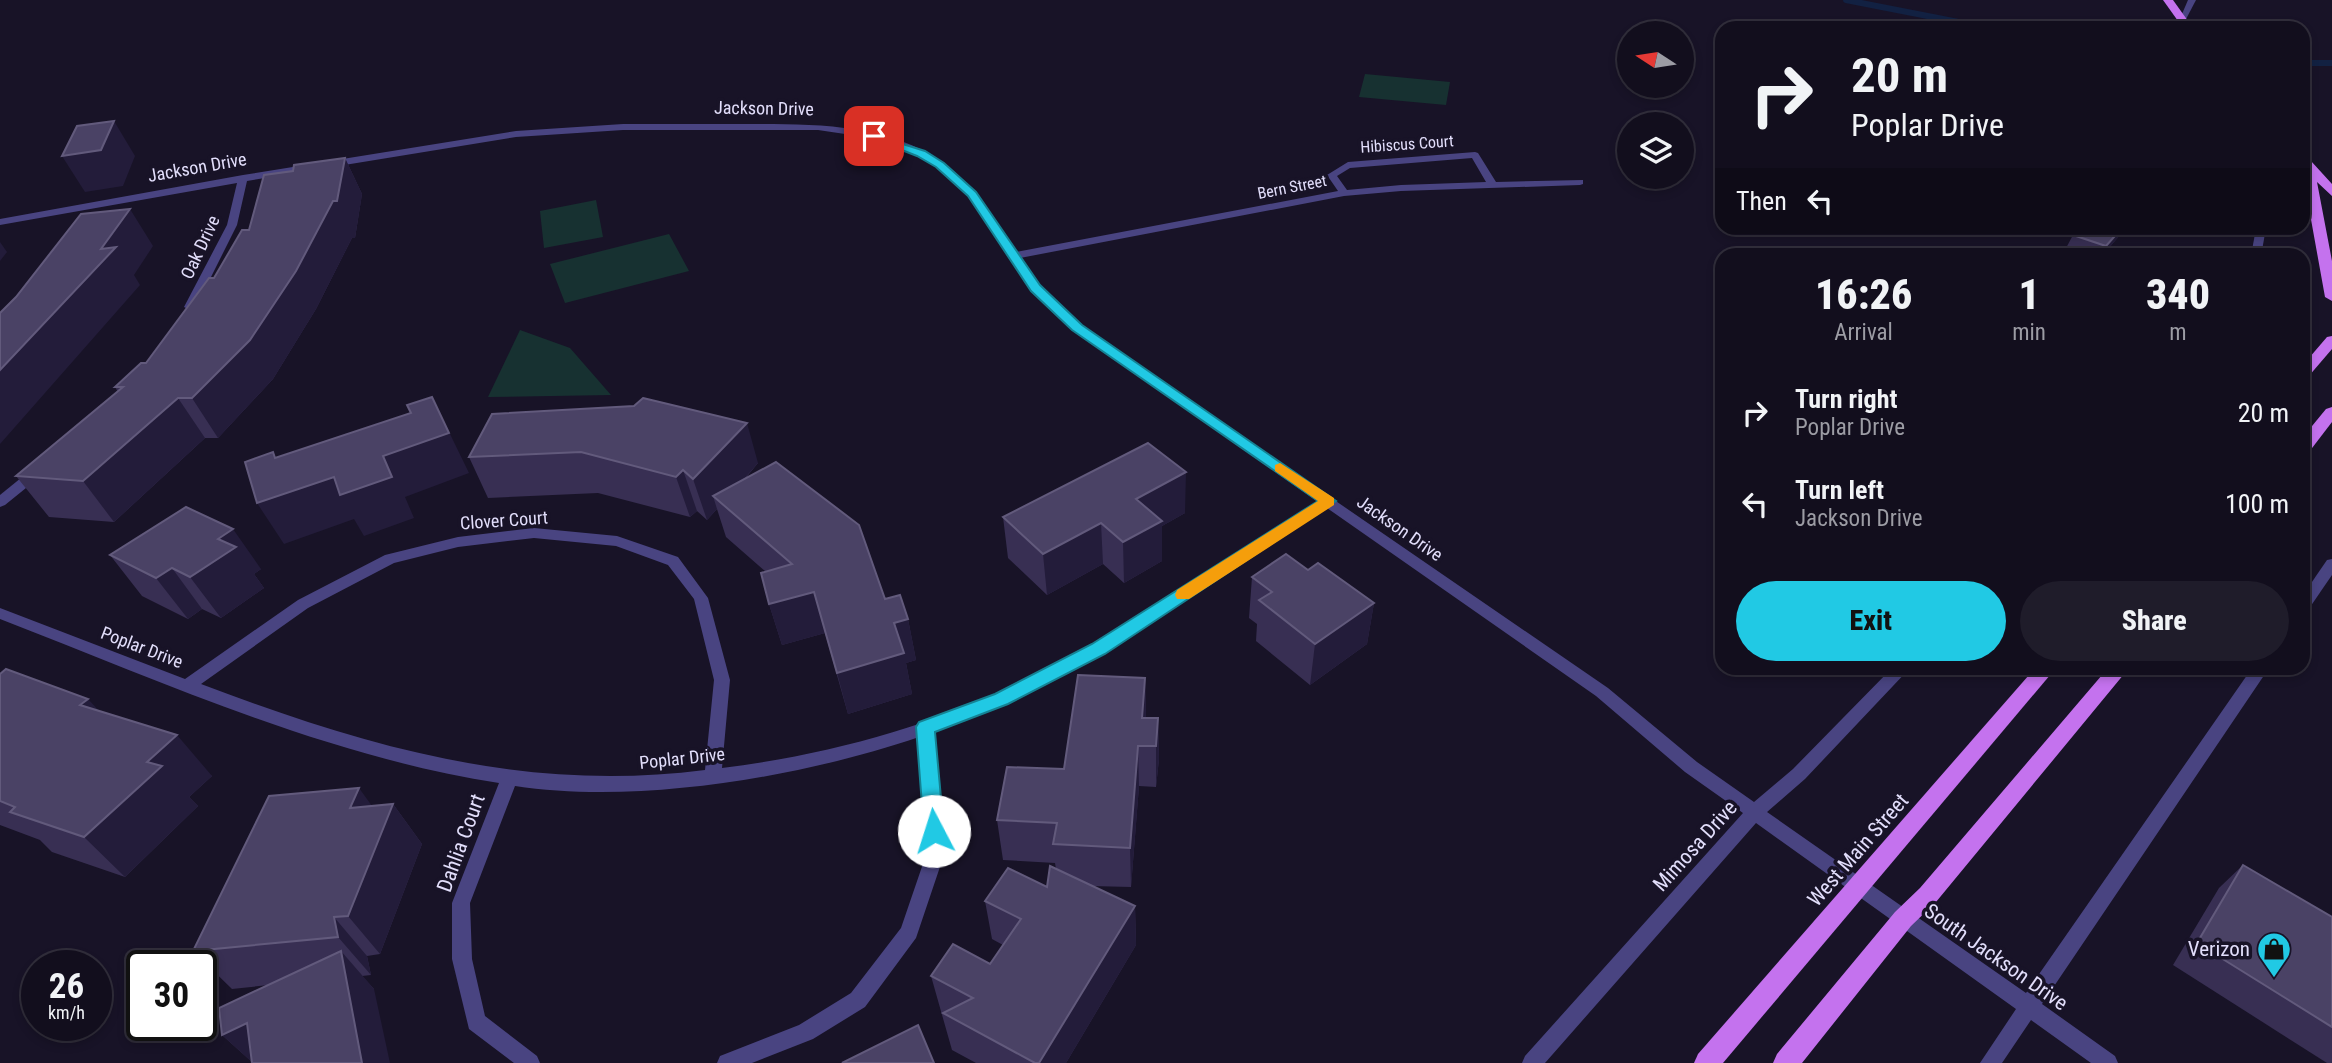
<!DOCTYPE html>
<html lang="en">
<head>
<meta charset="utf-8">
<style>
  body { margin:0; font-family:"Roboto Condensed",sans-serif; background:#1f1c2a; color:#f1f3f6; height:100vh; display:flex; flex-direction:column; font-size:26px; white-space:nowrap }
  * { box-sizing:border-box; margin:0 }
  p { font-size:23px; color:#9c9ca4 }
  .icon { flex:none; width:38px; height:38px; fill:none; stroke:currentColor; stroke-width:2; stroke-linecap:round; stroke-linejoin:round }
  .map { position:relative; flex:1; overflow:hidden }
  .sheet { position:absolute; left:1715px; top:248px; width:595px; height:427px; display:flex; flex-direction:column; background:#120e1d; border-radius:21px; box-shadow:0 4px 10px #0003,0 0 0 2px #312e3b }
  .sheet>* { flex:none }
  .hud { position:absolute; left:1715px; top:21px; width:595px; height:214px; border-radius:21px; box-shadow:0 4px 10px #0003,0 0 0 2px #312e3b; background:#120e1d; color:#f1f3f6; overflow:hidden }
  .needle { width:46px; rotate:282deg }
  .controls { position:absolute; left:1617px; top:21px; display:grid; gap:14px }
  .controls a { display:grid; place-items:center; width:77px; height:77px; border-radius:50%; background:#120e1d; box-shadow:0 4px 10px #0003,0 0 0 2px #312e3b; font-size:35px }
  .speed { position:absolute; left:21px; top:950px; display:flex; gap:14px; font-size:35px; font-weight:700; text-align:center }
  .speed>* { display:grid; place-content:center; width:91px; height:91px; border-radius:50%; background:#120e1d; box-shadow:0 4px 10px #0003,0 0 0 2px #312e3b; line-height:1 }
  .speed small { font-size:18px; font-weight:400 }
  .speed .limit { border:4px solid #111; border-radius:10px; background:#fff; color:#111 }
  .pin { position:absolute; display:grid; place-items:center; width:60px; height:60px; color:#fff; margin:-30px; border-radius:14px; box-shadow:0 4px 10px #0006 }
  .me { position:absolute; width:77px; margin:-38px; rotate:355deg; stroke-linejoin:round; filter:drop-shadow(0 0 5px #0008) }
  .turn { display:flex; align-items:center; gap:24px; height:147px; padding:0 21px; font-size:32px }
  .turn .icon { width:91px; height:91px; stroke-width:2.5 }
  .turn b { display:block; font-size:49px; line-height:60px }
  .then { display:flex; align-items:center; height:66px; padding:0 21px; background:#0003; gap:14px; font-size:26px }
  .eta { display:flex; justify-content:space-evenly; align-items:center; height:119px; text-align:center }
  .eta b { font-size:42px; font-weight:800; line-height:49px }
  .action { display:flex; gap:14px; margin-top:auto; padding:14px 21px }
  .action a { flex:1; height:80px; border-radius:42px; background:#21c9e4; color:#111; font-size:28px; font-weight:800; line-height:80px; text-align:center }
  .action a+a { background:#1f1c2a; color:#f1f3f6 }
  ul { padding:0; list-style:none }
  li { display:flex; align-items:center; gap:21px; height:91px; padding:0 21px }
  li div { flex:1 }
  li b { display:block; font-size:26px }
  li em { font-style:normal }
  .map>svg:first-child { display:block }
  .green { fill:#173131 }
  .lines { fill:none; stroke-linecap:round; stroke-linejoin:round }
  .stream { stroke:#122142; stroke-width:6 }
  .street { fill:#494481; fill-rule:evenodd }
  .primary { fill:#c472ee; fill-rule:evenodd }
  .wall { fill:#382f53 }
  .shaded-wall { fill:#231c3a }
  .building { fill:#4a4265; stroke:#625a7c; stroke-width:2 }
  .route { fill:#21c9e4; stroke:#158394; stroke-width:2 }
  .slow { fill:#f59e0b }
  .labels { text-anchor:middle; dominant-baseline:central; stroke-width:7; stroke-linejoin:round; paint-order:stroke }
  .far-street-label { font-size:16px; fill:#e2defb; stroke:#181327 }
  .street-label { font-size:18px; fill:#e2defb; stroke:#181327 }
  .near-street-label { font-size:21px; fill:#e2defb; stroke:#181327 }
  .near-poi-label { font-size:21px; fill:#e2defb; stroke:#181327; text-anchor:end }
</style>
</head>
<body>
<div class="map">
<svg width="2332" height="1063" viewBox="0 0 2332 1063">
  <rect width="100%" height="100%" fill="#181327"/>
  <g class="green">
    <path d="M1365,74L1450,82L1446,105L1359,97Z"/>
    <path d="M596,200L603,237L544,248L540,211Z"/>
    <path d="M669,234L689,271L565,303L550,264Z"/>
    <path d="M520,330L570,348L611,395L488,397Z"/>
  </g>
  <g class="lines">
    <g class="stream">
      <path d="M1846,0L1989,28"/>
      <path d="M2303,63H2332"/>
    </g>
    <g class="street">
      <path d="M2188,0H2196L2185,21H2179Z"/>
      <path d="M623,124C662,124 701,124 741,124C807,124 886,122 942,162C975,185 994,220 1016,252L1338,191L1327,175L1348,162L1475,152L1478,153L1496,182L1583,180V184L1580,185L1401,191L1344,196L1020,258L1039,286L1081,326L1608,688L1697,762L1754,802L1793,769L1892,668H1910L1805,779L1767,812L2026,993L2252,668H2269L2042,1004L2115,1056L2118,1063H2091L2031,1020L2002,1063H1980L2016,1009L1756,823L1545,1063H1522L1525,1056L1743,813L1685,772L1596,696L1327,508L1071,672L988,711L934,731L945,852L916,938L865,1007L813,1039L752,1063H717L720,1056L799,1025L851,993L901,928L927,852L919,737C802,777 638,805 515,786L470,903L472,959L485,1016L537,1056L540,1063H514L469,1029L452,959V903L499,783C325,756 163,682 0,619V608L185,679L298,600L385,555L458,537L534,528L617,536L678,557L708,598L730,680L722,768C845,753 968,716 1076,655L1318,502L1073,330L1031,290L968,196L937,167L918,155L872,138L818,130H623L516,137L247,181L237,225L196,307L190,310L184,307L227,225L237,183L0,225V219L243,175L516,131ZM1472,158L1486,182L1401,185L1347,190L1337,176L1350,168ZM534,538L616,546L668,565L694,599L714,680L705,770C525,793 367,747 201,684L308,608L394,563L458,547Z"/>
      <path d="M2256,228H2266L2261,256H2251Z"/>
      <path d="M37,468L42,469L44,472L42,475L5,505L0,507V495L32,469Z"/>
      <path d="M2332,559V575L2308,610L2303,611V595L2327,560Z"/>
    </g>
    <g class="primary">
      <path d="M2163,0H2173L2193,28H2183Z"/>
      <path d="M2307,160L2311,161L2332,184V196L2317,182L2332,261V301L2325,297L2303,175V161Z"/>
      <path d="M2332,336V349L2308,377L2303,379V365L2327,337Z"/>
      <path d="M2332,407V422L2309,452L2303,453V437L2326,409Z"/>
      <path d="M2035,668H2056L1723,1063H1694L1698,1054Z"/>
      <path d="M2108,668H2129L1936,902L1911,926L1802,1063H1773L1777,1054L1895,912L1920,888Z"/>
    </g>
  </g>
  <g class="wall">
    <path d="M345,158L362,194L355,238H352L316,309L273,379L218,438H205L114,522L49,517L16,476L118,392L115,387L146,363L214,278L293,171Z"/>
    <path d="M2080,228H2126L2102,256H2082L2065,250L2073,235Z"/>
    <path d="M492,414L758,463L744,480L908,619L916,660L906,663L912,694L848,714L825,633L782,645L769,604L765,571L726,537L717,509L707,520L697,511L690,517L598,493L488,498L469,457Z"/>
    <path d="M1185,513L1162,526V561L1124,583L1103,564L1047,595L1008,558L1003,517Z"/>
    <path d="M110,555L261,569L254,574L264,588L221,618L202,609L188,619L142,596Z"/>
    <path d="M1308,570L1374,603L1367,644L1310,685L1256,641L1257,624L1249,618L1252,577Z"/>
    <path d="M0,674L100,711L212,776L189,797L198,806L125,877L52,852L40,840L0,825Z"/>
    <path d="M1145,678L1146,718H1158L1159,759L1156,787L1139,786L1131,887L1091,886L1135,906L1136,945L1066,1063H976L952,1050L931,976L990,964L1003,945L992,939L985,901L1047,887L1056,869L1055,863L1003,860L997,820L1064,769Z"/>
    <path d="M393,804L422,844L380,954L367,956L371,975L362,976L374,989L252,1062L222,1035L269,985L232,989L193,951L372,806Z"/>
    <path d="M2243,865L2332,917V1063H2327L2173,965L2219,888Z"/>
  </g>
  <g class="shaded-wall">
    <path d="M114,121L135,156L123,186L85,192L62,156Z"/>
    <path d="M345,158L362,194L355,238H352L316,309L273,379L218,438L192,398Z"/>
    <path d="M130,209L153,246L134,275L140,285L0,444V370L101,249Z"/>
    <path d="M2122,228H2126L2102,256H2100L2106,246Z"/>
    <path d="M0,242L7,252L0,261Z"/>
    <path d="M432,397L469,473L405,497L414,518L364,536L354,519L284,544L257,503L275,458L273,452L296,490L383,456Z"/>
    <path d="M178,398L205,438L114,522L83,481Z"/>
    <path d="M747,423L758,463L722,504L713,496L717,509L707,520L693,479Z"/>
    <path d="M683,470L697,511L690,517L676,477Z"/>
    <path d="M1186,472L1185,513L1162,526V561L1124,583L1123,542L1136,499Z"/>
    <path d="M1101,523L1103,564L1047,595L1043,554Z"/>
    <path d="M233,529L261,569L254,574L264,588L221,618L190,577L218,539Z"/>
    <path d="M172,568L202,609L188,619L156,578Z"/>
    <path d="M814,592L825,633L782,645L769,604Z"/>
    <path d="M1374,603L1367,644L1310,685L1315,644Z"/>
    <path d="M908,619L916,660L906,663L912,694L848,714L837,673L894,623Z"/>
    <path d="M1145,678L1146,719L1142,718Z"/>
    <path d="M88,699L125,739L80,705Z"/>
    <path d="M1158,718L1159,759L1156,787V746Z"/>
    <path d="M177,735L212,776L189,797L198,806L125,877L84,837L147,762Z"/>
    <path d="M1138,746L1139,786L1131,887L1130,848Z"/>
    <path d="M359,788L385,824L393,804L422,844L380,954L348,916L350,808Z"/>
    <path d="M1135,906L1136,945L1066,1063H1039Z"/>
    <path d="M334,917L367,956L371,975L338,937Z"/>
    <path d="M341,951L374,989L390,1063H362Z"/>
    <path d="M247,1023L253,1063L222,1035Z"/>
  </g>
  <g class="building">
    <path d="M114,121L101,150L62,156L77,126Z"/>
    <path d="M345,158L337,201H333L296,271L250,340L192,398H178L83,481L16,476L123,387H115L141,363H146L209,278H214L242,230H249L264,175L293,171L294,165Z"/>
    <path d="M130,209L101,249L116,247L0,370V313L16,297L81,214Z"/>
    <path d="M2080,228H2122L2106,246L2073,235Z"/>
    <path d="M432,397L449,433L383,456L392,477L340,495L334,477L257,503L245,462L273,452L275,458L411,413L407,405Z"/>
    <path d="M643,398L747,423L693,479L683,470L676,477L581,452L469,457L492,414L634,406Z"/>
    <path d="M1148,443L1186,472L1136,499L1162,521L1123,542L1101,523L1043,554L1003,517Z"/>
    <path d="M776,462L859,525L885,599L900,595L908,619L894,623L904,653L837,673L814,592L769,604L761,573L792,564L713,496Z"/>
    <path d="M186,507L233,529L218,539L236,547L190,577L172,568L156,578L110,555Z"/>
    <path d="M1286,554L1308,570L1318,563L1374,603L1315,644L1259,600L1272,592L1252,577Z"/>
    <path d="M6,669L88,699L80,705L177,735L147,762L162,766L84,837L10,812L15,807L0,801V674Z"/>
    <path d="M1078,675L1145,678L1142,718H1158L1156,746H1138L1130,848L1053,844L1057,823L997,820L1007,767L1064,769Z"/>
    <path d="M359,788L350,808L393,804L348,916L334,917L338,937L193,951L269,796Z"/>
    <path d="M2243,865L2332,917V1027L2197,943Z"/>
    <path d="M1050,866L1135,906L1039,1063H1035L943,1013L973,998L931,976L953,944L990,964L1021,919L985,901L1008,868L1047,887Z"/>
    <path d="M341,951L362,1063H252L247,1023L222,1035L219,1008Z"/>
    <path d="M918,1025L934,1063H842Z"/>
  </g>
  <path class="route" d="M871,134L925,151L944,163L976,192L1040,285L1082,325L1336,501L1105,654L1008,704L935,732L944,831L941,837L934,840L927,837L924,831L916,727L919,722L995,694L1092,644L1318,501L1072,330L1031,291L968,196L936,167L917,156L871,138Z"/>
  <path class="slow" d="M1280,463L1334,498V505L1189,599H1177L1175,595L1177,590L1318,501L1275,471V465Z"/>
  <defs>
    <g id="shop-pin" transform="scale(1.75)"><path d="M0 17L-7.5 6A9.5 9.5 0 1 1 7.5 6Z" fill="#21c9e4" stroke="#181327"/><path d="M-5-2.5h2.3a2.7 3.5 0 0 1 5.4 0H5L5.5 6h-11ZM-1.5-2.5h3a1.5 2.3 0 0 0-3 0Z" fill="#111"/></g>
  </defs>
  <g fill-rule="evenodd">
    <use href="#shop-pin" x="2274" y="949"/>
  </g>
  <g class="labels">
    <g class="far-street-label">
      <text transform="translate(1407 144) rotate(-4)">Hibiscus Court</text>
      <text transform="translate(1292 187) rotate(-11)">Bern Street</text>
    </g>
    <g class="street-label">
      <text transform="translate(764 108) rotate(1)">Jackson Drive</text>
      <text transform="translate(197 167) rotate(-10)">Jackson Drive</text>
      <text transform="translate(200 247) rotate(-65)">Oak Drive</text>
      <text transform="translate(504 520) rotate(-4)">Clover Court</text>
      <text transform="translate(1400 528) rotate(35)">Jackson Drive</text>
      <text transform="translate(142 647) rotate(21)">Poplar Drive</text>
      <text transform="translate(682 758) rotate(-6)">Poplar Drive</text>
    </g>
    <g class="near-street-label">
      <text transform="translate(461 843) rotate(-70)">Dahlia Court</text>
      <text transform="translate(1695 846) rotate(-48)">Mimosa Drive</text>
      <text transform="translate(1858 850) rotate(-49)">West Main Street</text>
      <text transform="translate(1996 957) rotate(35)">South Jackson Drive</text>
    </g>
    <g class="near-poi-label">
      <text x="2250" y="949">Verizon</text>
    </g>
  </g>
</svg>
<div class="controls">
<a><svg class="needle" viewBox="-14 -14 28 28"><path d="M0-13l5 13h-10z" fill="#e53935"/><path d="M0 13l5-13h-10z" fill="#9c9ca4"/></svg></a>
<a><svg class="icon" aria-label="layers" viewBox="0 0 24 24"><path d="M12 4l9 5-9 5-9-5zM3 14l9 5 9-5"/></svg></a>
</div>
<div class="speed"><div>26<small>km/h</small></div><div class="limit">30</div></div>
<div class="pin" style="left:874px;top:136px;background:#d93025"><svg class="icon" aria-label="arrive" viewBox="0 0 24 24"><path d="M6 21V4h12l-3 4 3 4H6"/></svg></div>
<svg class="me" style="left:934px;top:831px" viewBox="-20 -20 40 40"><circle r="19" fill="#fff"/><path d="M0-13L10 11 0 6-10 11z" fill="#21c9e4"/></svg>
<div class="hud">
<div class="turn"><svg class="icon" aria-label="right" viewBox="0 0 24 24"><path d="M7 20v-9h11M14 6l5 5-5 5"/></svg><div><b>20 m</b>Poplar Drive</div></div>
<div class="then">Then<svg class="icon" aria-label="left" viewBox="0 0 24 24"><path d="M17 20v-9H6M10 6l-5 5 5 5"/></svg></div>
</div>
<section class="sheet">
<div class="eta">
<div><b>16:26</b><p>Arrival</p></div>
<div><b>1</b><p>min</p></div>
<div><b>340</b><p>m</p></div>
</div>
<ul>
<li><svg class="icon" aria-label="right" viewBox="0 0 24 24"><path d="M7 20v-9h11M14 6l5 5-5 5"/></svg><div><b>Turn right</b><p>Poplar Drive</p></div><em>20 m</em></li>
<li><svg class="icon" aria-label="left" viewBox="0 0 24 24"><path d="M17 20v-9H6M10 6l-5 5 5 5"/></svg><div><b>Turn left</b><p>Jackson Drive</p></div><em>100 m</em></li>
</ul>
<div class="action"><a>Exit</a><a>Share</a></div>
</section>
</div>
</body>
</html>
